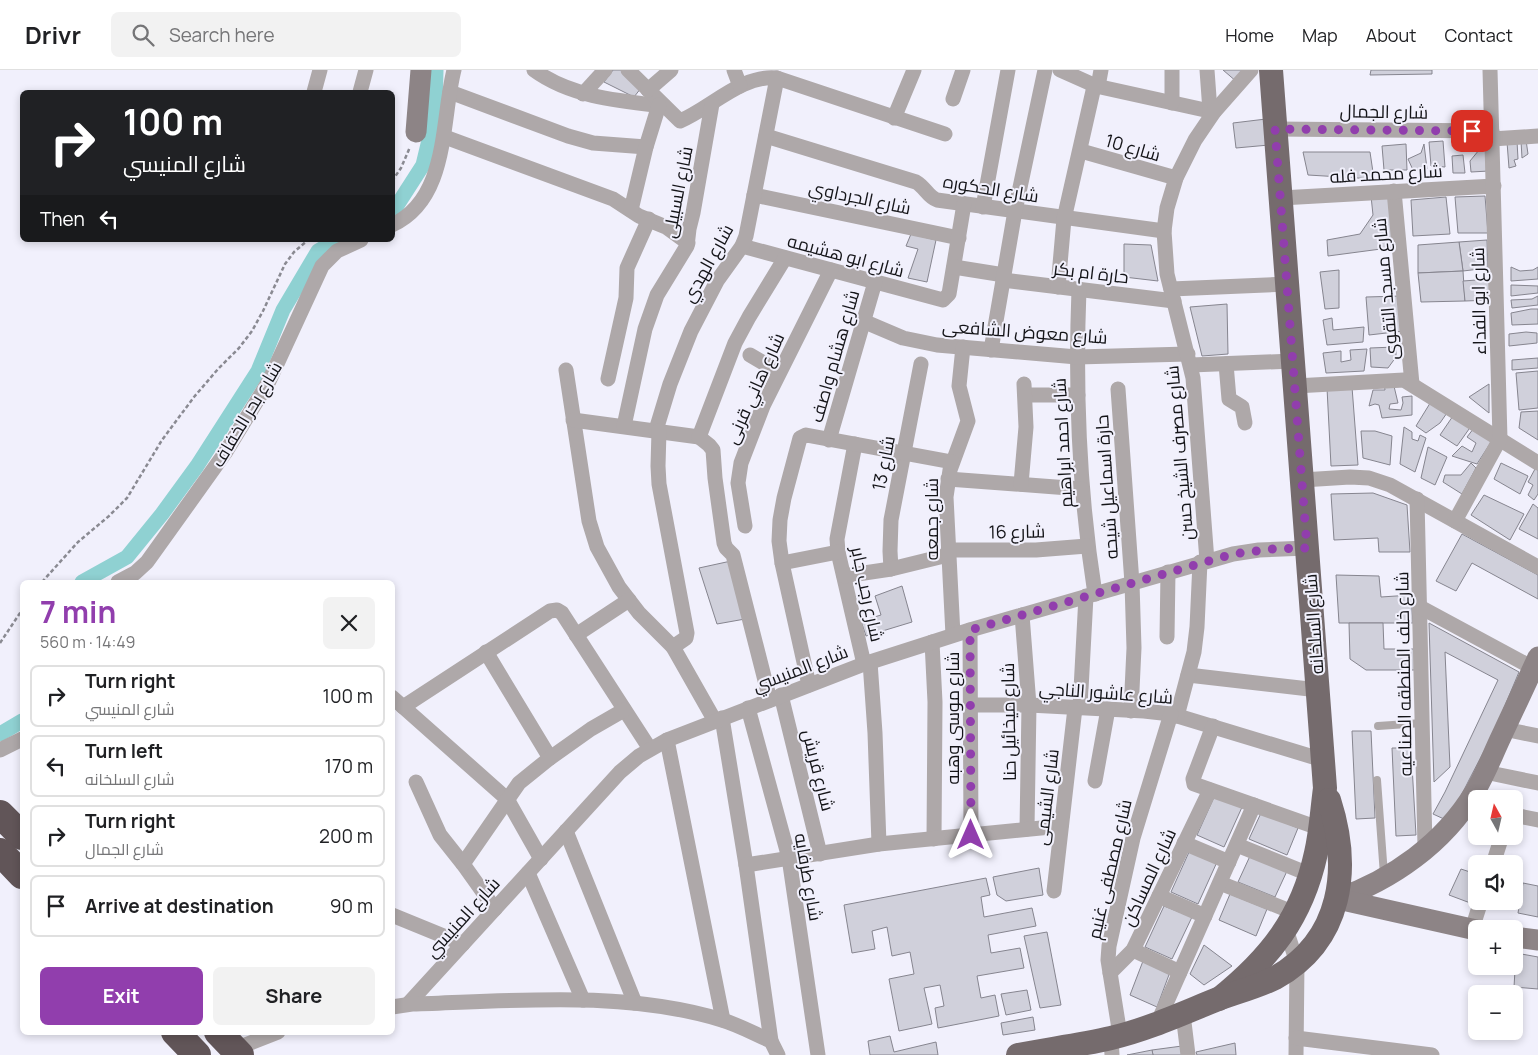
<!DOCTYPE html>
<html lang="en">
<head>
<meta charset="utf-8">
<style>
  body { margin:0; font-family:Manrope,Cairo,sans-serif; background:#f2f2f2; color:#202124; height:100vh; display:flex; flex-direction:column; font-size:19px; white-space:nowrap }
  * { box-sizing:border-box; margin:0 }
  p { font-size:16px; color:#757577 }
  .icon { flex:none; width:28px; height:28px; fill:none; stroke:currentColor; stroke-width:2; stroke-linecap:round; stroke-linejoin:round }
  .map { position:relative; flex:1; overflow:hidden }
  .drawer { position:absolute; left:20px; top:510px; width:375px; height:455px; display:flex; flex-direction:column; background:#fff; border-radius:8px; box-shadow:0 2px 8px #0003 }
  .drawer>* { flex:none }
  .top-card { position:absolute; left:20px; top:20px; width:375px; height:152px; border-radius:8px; box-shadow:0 2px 8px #0003; background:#202124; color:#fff; overflow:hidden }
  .needle { width:32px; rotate:352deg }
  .buttons { position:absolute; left:1468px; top:720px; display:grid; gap:10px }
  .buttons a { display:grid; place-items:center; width:55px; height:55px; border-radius:8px; background:#fff; box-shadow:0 2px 8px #0003; font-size:25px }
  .pin { position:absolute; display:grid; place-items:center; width:42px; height:42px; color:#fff; margin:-21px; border-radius:10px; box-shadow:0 2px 8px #0006 }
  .me { position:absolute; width:55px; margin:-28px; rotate:0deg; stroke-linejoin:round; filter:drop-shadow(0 0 4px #0008) }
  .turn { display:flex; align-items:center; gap:18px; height:105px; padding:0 20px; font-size:22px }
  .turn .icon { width:65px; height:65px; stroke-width:2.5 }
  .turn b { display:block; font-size:35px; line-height:42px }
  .then { display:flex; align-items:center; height:48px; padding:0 20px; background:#0003; gap:10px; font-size:19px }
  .round { display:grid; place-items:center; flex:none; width:52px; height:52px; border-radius:8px; background:#f2f2f2 }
  .overview { display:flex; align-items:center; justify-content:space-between; height:85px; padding:0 20px }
  h1 { font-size:30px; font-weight:700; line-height:38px; color:#913ead }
  .action { display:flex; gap:10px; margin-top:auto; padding:10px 20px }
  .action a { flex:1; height:58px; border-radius:8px; background:#913ead; color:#fff; font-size:20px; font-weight:700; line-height:58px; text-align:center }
  .action a+a { background:#f2f2f2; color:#202124 }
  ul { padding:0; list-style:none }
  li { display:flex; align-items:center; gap:15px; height:62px; margin:0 10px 8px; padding:0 10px; border:2px solid #e0e0e0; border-radius:8px }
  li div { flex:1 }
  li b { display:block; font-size:19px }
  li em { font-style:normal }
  header { display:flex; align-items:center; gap:30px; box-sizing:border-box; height:70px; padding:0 25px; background:#fff; border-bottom:1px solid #e0e0e0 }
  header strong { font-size:24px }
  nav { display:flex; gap:28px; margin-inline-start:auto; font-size:18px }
  .search { width:350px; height:45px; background:#f2f2f2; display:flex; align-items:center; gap:12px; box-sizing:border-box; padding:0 18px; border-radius:8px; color:#757577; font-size:19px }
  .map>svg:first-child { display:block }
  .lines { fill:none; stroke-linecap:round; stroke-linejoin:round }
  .canal { stroke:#8fd1d2; stroke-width:15 }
  .building { fill:#d0d0db; stroke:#86858f }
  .path { stroke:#8a8a92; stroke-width:2.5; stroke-dasharray:4 2.5; stroke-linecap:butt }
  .lane { stroke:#aea8a9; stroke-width:8 }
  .street { stroke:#aea8a9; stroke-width:15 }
  .secondary { stroke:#8d8486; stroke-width:21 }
  .primary { stroke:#756b6d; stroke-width:24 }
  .highway { stroke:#615558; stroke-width:28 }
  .route { stroke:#913ead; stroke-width:9; stroke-dasharray:0 16.2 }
  .labels { text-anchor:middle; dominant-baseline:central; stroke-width:4; stroke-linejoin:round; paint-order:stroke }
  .street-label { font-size:18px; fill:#141418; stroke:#f1f0fc }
</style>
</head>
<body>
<header>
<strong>Drivr</strong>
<div class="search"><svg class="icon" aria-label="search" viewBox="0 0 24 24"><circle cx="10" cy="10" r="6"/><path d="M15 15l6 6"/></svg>Search here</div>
<nav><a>Home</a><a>Map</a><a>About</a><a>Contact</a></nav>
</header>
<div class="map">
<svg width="1538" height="985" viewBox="0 0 1538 985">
  <rect width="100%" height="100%" fill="#f1f0fc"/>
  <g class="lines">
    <g class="canal">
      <path d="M392,139L396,137L423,95L435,45L436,0"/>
      <path d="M82,512L127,487L162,444L197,396L258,301L283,240L318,181L337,170"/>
      <path d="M0,664L22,651"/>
    </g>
  </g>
  <g class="building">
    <path d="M613,0H622L641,18L634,27L604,12Z"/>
    <path d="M1223,0H1247L1237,12Z"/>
    <path d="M1371,0H1432V4L1370,5Z"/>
    <path d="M1266,49L1269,75L1236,78L1233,53Z"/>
    <path d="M1526,70L1528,84L1522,88L1521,71Z"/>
    <path d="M1443,71L1445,97L1431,96L1429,72Z"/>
    <path d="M1517,71L1518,89L1514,90L1516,96L1509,98L1507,72Z"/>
    <path d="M1406,74L1407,100H1384L1382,76Z"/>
    <path d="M1424,74L1427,99L1413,100L1408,89L1421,83Z"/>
    <path d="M1479,80H1487L1489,101L1471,102L1470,91Z"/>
    <path d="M1303,82H1370L1374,109L1308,105Z"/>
    <path d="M1463,85L1465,103H1453L1452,86Z"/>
    <path d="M1391,125L1396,177L1328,186L1327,170L1360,164L1373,145L1371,126Z"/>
    <path d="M1485,126L1488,163H1458L1455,127Z"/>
    <path d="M1446,127L1450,164L1413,166L1411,130Z"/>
    <path d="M911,164L936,170L927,212L908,208L918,179L906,176Z"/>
    <path d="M1487,170L1488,198L1463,201L1459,172Z"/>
    <path d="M1459,172L1463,201L1418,203V175Z"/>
    <path d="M1124,174L1151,175L1158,211L1124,207Z"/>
    <path d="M1511,197L1520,201L1533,200L1538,197V209L1511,211Z"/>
    <path d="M1339,200V238L1325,239L1320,202Z"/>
    <path d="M1463,201L1465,231L1421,232L1418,203Z"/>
    <path d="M1490,209L1492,230L1465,231L1463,211Z"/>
    <path d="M1511,215L1538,216V223L1511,226Z"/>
    <path d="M1401,226L1404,261L1369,265L1366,227Z"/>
    <path d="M1538,226V235L1512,238L1511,230L1532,229Z"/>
    <path d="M1227,234L1228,284L1202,286L1190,237Z"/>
    <path d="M1531,239H1538V254L1512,255L1511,243Z"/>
    <path d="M1332,248L1333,260L1364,257L1363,272L1327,275L1323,250Z"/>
    <path d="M1526,262L1537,263V273L1509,276V264Z"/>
    <path d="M1395,277L1396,280V287L1388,298L1371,297L1370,278Z"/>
    <path d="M1367,279L1364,301L1326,303L1323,283L1341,281V292L1351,290L1350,280Z"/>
    <path d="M1538,288V298L1512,300V290Z"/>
    <path d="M1538,301V338L1519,340L1516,303Z"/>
    <path d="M1393,312L1398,333L1390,334L1389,339L1401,340L1403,333L1402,327L1412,326V345L1382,348L1379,335L1375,334L1369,336L1373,320H1385L1384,313Z"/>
    <path d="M1489,314V343L1469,327Z"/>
    <path d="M1352,317L1358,395L1331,396L1327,318Z"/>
    <path d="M1432,330L1449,340L1440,353L1426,363L1416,356Z"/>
    <path d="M1538,341V370L1519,358L1521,342Z"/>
    <path d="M1455,343L1474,352L1457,376L1440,365Z"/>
    <path d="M1404,357L1412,362V369L1418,371L1420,365L1426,368L1415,402L1400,394Z"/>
    <path d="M1474,358L1493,369L1477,394L1452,386L1462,376L1472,382L1476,373L1467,367Z"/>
    <path d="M1361,361H1375L1392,366L1390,395L1363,388Z"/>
    <path d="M1428,377L1447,387L1435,415L1421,408Z"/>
    <path d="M1471,393L1476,398L1462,424L1443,412L1445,405H1461Z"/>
    <path d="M1501,393L1528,406L1520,424L1494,409Z"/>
    <path d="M1535,399L1538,400V424L1534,430L1528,425L1533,415L1528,412Z"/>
    <path d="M1373,423L1407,435L1410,482H1379L1378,468L1334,470L1331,424Z"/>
    <path d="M1484,425L1524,444L1510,470L1471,445Z"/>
    <path d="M1533,434L1538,438V469L1519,459Z"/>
    <path d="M1462,464L1538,505V529L1472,493L1456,521L1436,511Z"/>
    <path d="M731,491L745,549L717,554L699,498Z"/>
    <path d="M1336,505L1379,506L1381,527L1411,525L1413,553H1339Z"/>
    <path d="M902,516L912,552L866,566L861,551L881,545L875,526Z"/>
    <path d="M1349,553H1383L1384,579H1416L1418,600H1366L1350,589Z"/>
    <path d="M1429,553L1519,602L1494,662L1469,710L1457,734L1444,749L1433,744L1445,722L1498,610L1445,582L1450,697L1434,712Z"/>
    <path d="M1352,661H1371L1375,748L1356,749Z"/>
    <path d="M1392,678H1411L1416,765L1396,766Z"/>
    <path d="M1215,725L1243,735L1224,777L1197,765Z"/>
    <path d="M1261,743L1298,758L1287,785L1249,769Z"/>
    <path d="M1189,782L1217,792L1198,834L1171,822Z"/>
    <path d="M1250,786L1287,801L1275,827L1238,812Z"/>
    <path d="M1039,798L1043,825L1006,831L997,825L993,807Z"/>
    <path d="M1461,799L1476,804V827L1473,834L1449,825Z"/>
    <path d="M986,808L990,825L981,827L984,847L1032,838L1036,856L988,865L991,883L1020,878L1024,898L977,906L981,928L995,925L999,946L938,958L935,938L944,936L940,915L924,918L932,954L899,961L889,909L914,904L910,882L892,886L887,857L872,861L875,879L852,883L844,835Z"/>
    <path d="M1523,813L1538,816V847L1518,843Z"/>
    <path d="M1230,824L1267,839L1256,866L1219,850Z"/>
    <path d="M1164,836L1192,847L1172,889L1145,877Z"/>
    <path d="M1047,862L1061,935L1040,938L1024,866Z"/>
    <path d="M1204,875L1232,896L1204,915L1190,904Z"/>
    <path d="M1516,883L1538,887V919L1514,917Z"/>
    <path d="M1143,891L1170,902L1157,937L1130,925Z"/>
    <path d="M1027,920L1031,940L1006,945L1001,924Z"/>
    <path d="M1033,947L1035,960L1003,965L1001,953Z"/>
    <path d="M890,966L894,982L936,972L938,985H870L868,971Z"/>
    <path d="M1235,973L1236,985H1197L1196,982Z"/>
    <path d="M1182,976L1183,985H1153L1152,980Z"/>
    <path d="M1152,980L1153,985H1127Z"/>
  </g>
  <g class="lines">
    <g class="path">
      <path d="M392,111L401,98L410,77"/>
      <path d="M42,512L78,472L109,446L127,428L162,370L194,327L218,299L239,278L252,261L263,241L285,194L294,182L308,170"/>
      <path d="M0,573L22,540"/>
    </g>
    <g class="lane">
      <path d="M1378,656L1422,653"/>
      <path d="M1377,710L1384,805"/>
    </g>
    <g class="street">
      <path d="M534,0C571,27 619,31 664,36"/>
      <path d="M628,0L680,51C711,38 742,4 777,8L945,64"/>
      <path d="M734,0L740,16"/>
      <path d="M1060,0L1096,16L1214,42"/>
      <path d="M1207,0L1210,41"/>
      <path d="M648,20L671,0"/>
      <path d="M314,22L320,0"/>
      <path d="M360,22L366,0"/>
      <path d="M450,22L568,66L593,73L646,77"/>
      <path d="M583,24L605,0"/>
      <path d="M953,29L963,0"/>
      <path d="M1172,33V0"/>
      <path d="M894,48L914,0"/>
      <path d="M1275,59L1492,61"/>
      <path d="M766,66L916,112C925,117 928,127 937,130L1164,161"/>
      <path d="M445,67L613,129L639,146L666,157L688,173"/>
      <path d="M1492,69L1538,66"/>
      <path d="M1081,81L1176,108"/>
      <path d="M1394,121L1412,314"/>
      <path d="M754,125L959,168"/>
      <path d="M1281,128L1494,116"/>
      <path d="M983,137L1008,0"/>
      <path d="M631,140L646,77L659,35"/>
      <path d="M392,155C449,129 441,51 454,0"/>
      <path d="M742,176L943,230L949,224L964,134"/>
      <path d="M954,197L1004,205"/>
      <path d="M1003,210L1174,231"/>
      <path d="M1058,217L1064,149L1093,21L1099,11L1101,0"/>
      <path d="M1079,219C1075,321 1079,423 1095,524"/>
      <path d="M1171,219L1287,214"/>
      <path d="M863,251L903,268L937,275L1077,287L1188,284"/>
      <path d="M991,280L1015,141L1045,0"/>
      <path d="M750,285L779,302"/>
      <path d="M1226,294L1229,329L1242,337L1245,353"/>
      <path d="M1191,295L1293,291"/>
      <path d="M566,300L589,451L597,477L619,517L639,543L673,577"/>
      <path d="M608,309L626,228L627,198L649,149"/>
      <path d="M1295,316L1404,310L1538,393"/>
      <path d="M1118,319L1132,513L1134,578L1131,641"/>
      <path d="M1025,325H1078"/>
      <path d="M573,350L699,367"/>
      <path d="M624,356L645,259L657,225L687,176L689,159L693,143L712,34"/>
      <path d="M656,360L670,314L691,261L717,211L742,176L746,166L777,8"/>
      <path d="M659,361L658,396L659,414L687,563L686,568L673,577L715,651"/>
      <path d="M829,370L875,212"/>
      <path d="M855,374L837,469L838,482L864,594"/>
      <path d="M948,409L1082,419"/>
      <path d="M1302,410L1350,407L1369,408L1390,415L1538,497"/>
      <path d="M1021,414L1026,357L1024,314"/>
      <path d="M1417,429L1425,777"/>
      <path d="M1455,451L1500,369L1490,0"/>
      <path d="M745,456L738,413L741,393L763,336L831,200"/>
      <path d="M948,480H1036L1087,476"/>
      <path d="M1207,491L1193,308L1167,204L1164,161L1167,138L1176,108L1195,70L1214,42L1251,0"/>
      <path d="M782,493L838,482"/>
      <path d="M891,499L890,481L891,450L921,294"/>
      <path d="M844,506L891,499L948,485"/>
      <path d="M118,512L135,503L147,492L225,383L269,311L322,196L337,181L361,170"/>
      <path d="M1420,537L1533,598"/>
      <path d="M1022,545L1029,635L1027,759"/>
      <path d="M970,560L971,765"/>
      <path d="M576,565L629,530"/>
      <path d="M953,565L946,427L950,400L968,351L959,316L963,277"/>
      <path d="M1167,567L1168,502"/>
      <path d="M932,572L935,632L934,769"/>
      <path d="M486,582L550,688"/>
      <path d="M870,592L875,663L879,774"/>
      <path d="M1188,605L1318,620"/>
      <path d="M809,615L782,493L779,471L780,450L784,428L800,368L806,365L952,392"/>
      <path d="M781,625L820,784"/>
      <path d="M392,627L507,729L541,789"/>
      <path d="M770,630L733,485L726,478L724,473L715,408L713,380L709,375L699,367L735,273L749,247L785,188"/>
      <path d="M970,635H1029L1144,641L1171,644L1323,690"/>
      <path d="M403,637L550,541L557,540L562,543L650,679"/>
      <path d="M748,638L789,788L818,985"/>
      <path d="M1080,638L1086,526"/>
      <path d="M1177,646L1194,582L1197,557L1200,492"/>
      <path d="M722,648L746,795L771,971"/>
      <path d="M1213,656L1193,709L1194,714L1327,761"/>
      <path d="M1504,659L1538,666"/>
      <path d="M667,670L723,950"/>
      <path d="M0,680L22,669"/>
      <path d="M1485,702L1538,713"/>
      <path d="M1095,711L1108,639"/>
      <path d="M416,712L440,765L463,794L495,839"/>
      <path d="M1514,745L1538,750"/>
      <path d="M566,761L635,933"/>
      <path d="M1184,773L1229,792"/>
      <path d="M1237,775L1311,805"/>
      <path d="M463,794L519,713L550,688L591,659L624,640"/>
      <path d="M1493,794L1502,766"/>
      <path d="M746,795L879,774L1061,756"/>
      <path d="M528,803L583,930"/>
      <path d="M1220,813L1295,843"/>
      <path d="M1054,821L1075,638"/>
      <path d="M1159,826L1205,846"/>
      <path d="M392,845L463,874"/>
      <path d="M1286,859L1297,893L1296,985"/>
      <path d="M1472,859L1481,831"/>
      <path d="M1133,880L1180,902"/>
      <path d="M1110,903L1133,880L1210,720"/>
      <path d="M408,934L620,702L639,686L667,670L864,594L970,560L1233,484L1259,480L1307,478"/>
      <path d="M392,937L412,934C513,931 625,920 722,950C739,955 755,964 771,971L778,985"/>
      <path d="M1183,944L1188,985"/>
      <path d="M1157,954L1254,735"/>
      <path d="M1120,965L1108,890L1109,876L1133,768L1171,644"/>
      <path d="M1111,968L1112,985"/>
      <path d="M1296,968L1432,985"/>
      <path d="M235,979L278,962"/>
    </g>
    <g class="secondary">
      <path d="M416,62L421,0"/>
      <path d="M1337,829C1392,810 1444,773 1474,723C1485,705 1492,686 1501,667C1513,641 1526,614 1538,587"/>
      <path d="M1338,829L1476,860"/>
      <path d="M1514,867L1538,870"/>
    </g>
    <g class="primary">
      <path d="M1219,929C1270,888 1302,848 1316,783C1321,762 1322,740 1325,718L1271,0"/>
      <path d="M1018,985C1049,979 1081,975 1111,968C1149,959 1183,943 1218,929C1237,922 1257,917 1275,908C1343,870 1351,798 1329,730"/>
    </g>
    <g class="highway">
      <path d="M0,744L22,766"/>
      <path d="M0,782L22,805"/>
      <path d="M175,962L197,985"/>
      <path d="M218,962L240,985"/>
    </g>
  </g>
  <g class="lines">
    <path class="route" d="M971,765L970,560L1233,484L1272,479L1307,478L1275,59L1472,61"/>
  </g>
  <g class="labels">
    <g class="street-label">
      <text transform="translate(1384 41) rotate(1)">شارع الجمال</text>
      <text transform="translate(1133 77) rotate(16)">شارع 10</text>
      <text transform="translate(1386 103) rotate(-3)">شارع محمد فله</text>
      <text transform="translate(991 118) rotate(9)">شارع الحكوره</text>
      <text transform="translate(677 122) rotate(-79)">شارع السبيلى</text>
      <text transform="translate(860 127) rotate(12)">شارع الجرداوي</text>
      <text transform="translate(846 185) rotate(15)">شارع ابو هشيمه</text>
      <text transform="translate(707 193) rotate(-61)">شارع الهدي</text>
      <text transform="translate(1091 202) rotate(7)">حارة ام بكر</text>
      <text transform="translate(1385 219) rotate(-95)">شارع مسجد التقوى</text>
      <text transform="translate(1478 231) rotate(-91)">شارع ابو الفداء</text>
      <text transform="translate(1025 261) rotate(4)">شارع معوض الشافعى</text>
      <text transform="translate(834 286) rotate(-74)">شارع هشام واصف</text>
      <text transform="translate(754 318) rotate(-66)">شارع هاني قرنى</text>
      <text transform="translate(246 344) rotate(-59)">شارع بحر الخفاف</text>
      <text transform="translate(1062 373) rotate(-93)">شارع احمد ابراهيم</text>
      <text transform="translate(1179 383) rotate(-95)">شارع مصرف الشيخ حسن</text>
      <text transform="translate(883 393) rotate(-79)">شارع 13</text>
      <text transform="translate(1106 417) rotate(-94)">حارة اسماعيل شيحه</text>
      <text transform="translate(931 449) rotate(-90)">شارع جمعه</text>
      <text transform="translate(1017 461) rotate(-1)">شارع 16</text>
      <text transform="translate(868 524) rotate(78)">شارع رجب جابر</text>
      <text transform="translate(1313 554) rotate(-94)">شارع السلخانه</text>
      <text transform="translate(800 598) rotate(-21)">شارع المنيسي</text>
      <text transform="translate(1403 604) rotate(-91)">شارع خلف المنطقه الصناعيه</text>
      <text transform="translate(1106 622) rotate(4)">شارع عاشور الناجي</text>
      <text transform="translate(952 648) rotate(-90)">شارع موسى وهبه</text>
      <text transform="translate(1008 652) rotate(-91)">شارع ميخائيل حنا</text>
      <text transform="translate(819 700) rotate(76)">شارع قريش</text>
      <text transform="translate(1046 727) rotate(-83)">شارع الشيمى</text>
      <text transform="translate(1109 799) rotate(-77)">شارع مصطفى غنيم</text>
      <text transform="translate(809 807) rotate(80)">شارع طرفايه</text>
      <text transform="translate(1148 807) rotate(-65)">شارع المساكن</text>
      <text transform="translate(462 847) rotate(-48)">شارع المنيسي</text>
    </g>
  </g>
</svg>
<div class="buttons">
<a><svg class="needle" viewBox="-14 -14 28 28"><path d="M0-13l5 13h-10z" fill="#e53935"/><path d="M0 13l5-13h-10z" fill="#757577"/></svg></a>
<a><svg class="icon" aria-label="sound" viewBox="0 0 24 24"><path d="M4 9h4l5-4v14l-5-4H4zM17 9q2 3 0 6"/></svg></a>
<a>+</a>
<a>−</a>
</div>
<div class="pin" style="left:1472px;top:61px;background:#d93025"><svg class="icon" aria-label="arrive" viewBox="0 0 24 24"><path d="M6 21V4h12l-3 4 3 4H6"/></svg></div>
<svg class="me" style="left:971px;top:765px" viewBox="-20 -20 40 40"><path d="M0-17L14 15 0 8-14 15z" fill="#913ead" stroke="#fff" stroke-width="4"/></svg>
<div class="top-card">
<div class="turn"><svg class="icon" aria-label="right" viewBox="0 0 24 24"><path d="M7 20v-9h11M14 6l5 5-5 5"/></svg><div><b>100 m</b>شارع المنيسي</div></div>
<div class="then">Then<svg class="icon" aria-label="left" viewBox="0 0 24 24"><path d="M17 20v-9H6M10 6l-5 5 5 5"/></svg></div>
</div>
<section class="drawer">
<div class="overview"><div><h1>7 min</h1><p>560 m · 14:49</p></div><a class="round"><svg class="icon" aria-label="close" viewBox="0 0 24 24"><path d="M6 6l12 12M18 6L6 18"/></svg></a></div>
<ul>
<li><svg class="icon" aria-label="right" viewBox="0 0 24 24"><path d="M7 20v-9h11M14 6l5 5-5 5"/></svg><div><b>Turn right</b><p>شارع المنيسي</p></div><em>100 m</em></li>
<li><svg class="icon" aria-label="left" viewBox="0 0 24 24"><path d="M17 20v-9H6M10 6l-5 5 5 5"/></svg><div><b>Turn left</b><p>شارع السلخانه</p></div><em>170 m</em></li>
<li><svg class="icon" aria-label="right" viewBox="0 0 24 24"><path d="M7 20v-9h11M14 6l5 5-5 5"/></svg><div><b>Turn right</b><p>شارع الجمال</p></div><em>200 m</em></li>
<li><svg class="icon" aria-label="arrive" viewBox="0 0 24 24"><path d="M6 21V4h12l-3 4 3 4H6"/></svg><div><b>Arrive at destination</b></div><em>90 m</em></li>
</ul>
<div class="action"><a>Exit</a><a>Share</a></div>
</section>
</div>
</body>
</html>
